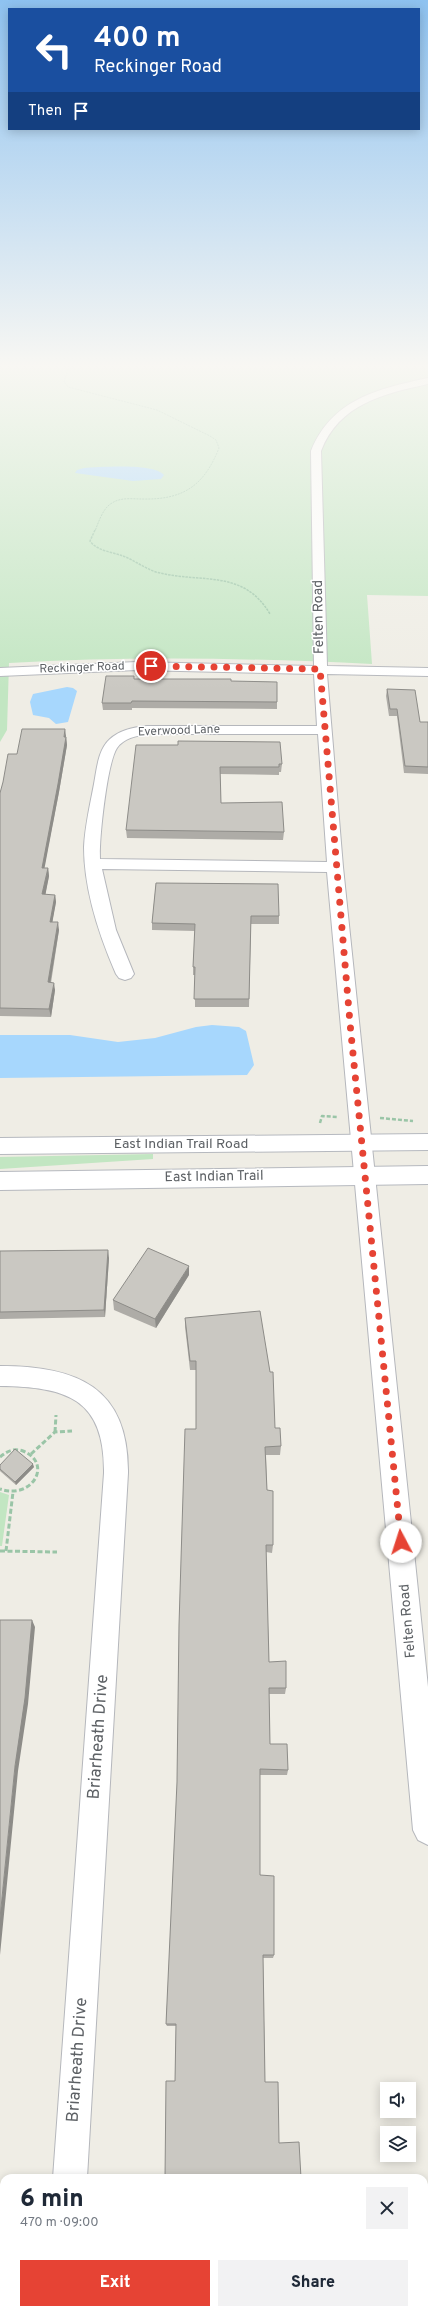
<!DOCTYPE html>
<html lang="en">
<head>
<meta charset="utf-8">
<style>
  body { margin:0; font-family:Overpass,sans-serif; background:#f2f2f3; color:#1f2937; height:100vh; display:flex; flex-direction:column; font-size:15px; white-space:nowrap }
  * { box-sizing:border-box; margin:0 }
  p { font-size:13px; color:#747a83 }
  .icon { flex:none; width:22px; height:22px; fill:none; stroke:currentColor; stroke-width:2; stroke-linecap:round; stroke-linejoin:round }
  .map { position:relative; flex:1; overflow:hidden }
  .details { position:absolute; left:0px; top:2174px; width:428px; height:140px; display:flex; flex-direction:column; background:#fff; border-radius:12px 12px 0 0; box-shadow:0 2px 10px #0003 }
  .details>* { flex:none }
  .top-card { position:absolute; left:8px; top:8px; width:412px; height:122px; border-radius:0px; box-shadow:0 2px 10px #0003; background:#1a4fa0; color:#fff; overflow:hidden }
  .controls { position:absolute; left:380px; top:2082px; display:grid; gap:8px }
  .controls a { display:grid; place-items:center; width:36px; height:36px; border-radius:0px; background:#fff; box-shadow:0 2px 10px #0003; font-size:20px }
  .pin { position:absolute; display:grid; place-items:center; width:34px; height:34px; color:#fff; margin:-17px; border:2px solid #fff; border-radius:50%; box-shadow:0 1px 4px #0007 }
  .me { position:absolute; width:44px; margin:-22px; rotate:355deg; stroke-linejoin:round; filter:drop-shadow(0 0 3px #0008) }
  .turn { display:flex; align-items:center; gap:14px; height:84px; padding:0 20px; font-size:18px }
  .turn .icon { width:52px; height:52px; stroke-width:2.5 }
  .turn b { display:block; font-size:28px; line-height:34px }
  .then { display:flex; align-items:center; height:38px; padding:0 20px; background:#0003; gap:8px; font-size:15px }
  .round { display:grid; place-items:center; flex:none; width:42px; height:42px; border-radius:0px; background:#f2f2f3 }
  .headline { display:flex; align-items:center; justify-content:space-between; height:68px; padding:0 20px }
  h1 { font-size:24px; font-weight:800; line-height:30px }
  .action { display:flex; gap:8px; margin-top:auto; padding:8px 20px }
  .action a { flex:1; height:46px; border-radius:0px; background:#e64334; color:#fff; font-size:16px; font-weight:800; line-height:46px; text-align:center }
  .action a+a { background:#f2f2f3; color:#1f2937 }
  .map>svg:first-child { display:block }
  .green { fill:#c2e6c2 }
  .water { fill:#a7d7fd }
  .lines { fill:none; stroke-linecap:round; stroke-linejoin:round }
  .minor-casing { stroke:#b5b7bc; stroke-width:2 }
  .secondary-casing { stroke:#b6b9bf; stroke-width:2 }
  .path-far3 { stroke:#9ac5a7; stroke-width:1; stroke-dasharray:2 1; stroke-linecap:butt }
  .path-far2 { stroke:#9ac5a7; stroke-width:1.5; stroke-dasharray:2.5 1; stroke-linecap:butt }
  .path-far1 { stroke:#9ac5a7; stroke-width:2.5; stroke-dasharray:4 2; stroke-linecap:butt }
  .path { stroke:#9ac5a7; stroke-width:3; stroke-dasharray:5 2.5; stroke-linecap:butt }
  .minor { fill:#fff; fill-rule:evenodd }
  .secondary { fill:#fff; fill-rule:evenodd }
  .wall { fill:#aeaca7 }
  .shaded-wall { fill:#8d8c88 }
  .building { fill:#cac8c2; stroke:#8d8c88 }
  .route { stroke:#e64334; stroke-width:7; stroke-dasharray:0 12.6 }
  .labels { text-anchor:middle; dominant-baseline:central; stroke-width:3; stroke-linejoin:round; paint-order:stroke }
  .far-street-label { font-size:12px; fill:#5d6165; stroke:#fff }
  .street-label { font-size:14px; fill:#5d6165; stroke:#fff }
  .near-street-label { font-size:17px; fill:#5d6165; stroke:#fff }
</style>
</head>
<body>
<div class="map">
<svg width="428" height="2314" viewBox="0 0 428 2314">
  <rect width="100%" height="100%" fill="#efede5"/>
  <g class="green">
    <path d="M0,366H428V596L367,595L372,664C251,658 130,656 9,663L7,730L0,742Z"/>
    <path d="M153,1154V1159L0,1169V1157Z"/>
    <path d="M0,1492L9,1495L2,1546H0Z"/>
  </g>
  <g class="water">
    <path d="M84,468C101,467 154,463 164,475L161,479L133,481L75,473L77,470Z"/>
    <path d="M67,687L73,688L77,691L68,722L56,724L49,718L33,715L30,702L33,694Z"/>
    <path d="M212,1025L239,1027L246,1031L254,1065L247,1075L0,1078V1035H70L118,1042L155,1038L196,1027Z"/>
  </g>
  <g class="lines">
    <g class="minor-casing">
      <g id="minor">
        <path d="M428,378V384C383,394 339,404 321,451L327,666L428,668V676L327,674L343,867L428,1687V1845L418,1840L413,1830L327,872L102,869L116,930L134,974L131,978L125,980L119,978L116,974C99,935 84,890 84,847C85,826 90,805 94,784C97,768 98,750 110,739C120,730 134,727 147,726H317L314,674L137,670L0,676V668L137,662L314,666L311,451C332,399 378,389 428,378ZM147,734H318L327,862L100,859C99,839 107,763 117,748C124,738 136,736 147,734Z"/>
        <path d="M0,1366C77,1366 129,1387 128,1473L87,2178H53L104,1473C105,1398 66,1387 0,1386Z"/>
        <path d="M44,2310H80L79,2314H43Z"/>
      </g>
    </g>
    <g class="secondary-casing">
      <g id="secondary">
        <path d="M428,1134V1150L0,1154V1138Z"/>
        <path d="M428,1166V1184L0,1190V1172Z"/>
      </g>
    </g>
    <path class="path-far3" d="M69,366L64,382L68,387L157,410L210,436L216,440L219,448C204,486 183,500 142,499C133,499 121,497 112,503C103,508 99,521 95,531"/>
    <path class="path-far2" d="M95,530L90,541C97,551 112,552 123,556C134,560 144,568 156,572C200,584 243,568 270,614"/>
    <g class="path-far1">
      <path d="M380,1118L413,1121"/>
      <path d="M320,1123L322,1116L337,1117"/>
    </g>
    <g class="path">
      <path d="M55,1432L56,1415"/>
      <path d="M31,1454L55,1432L72,1431"/>
      <path d="M0,1457C7,1451 14,1448 23,1451C53,1463 33,1500 0,1489"/>
      <path d="M0,1551L57,1552"/>
      <path d="M6,1551L13,1492"/>
    </g>
    <use href="#minor" class="minor"/>
    <use href="#secondary" class="secondary"/>
  </g>
  <g class="wall">
    <path d="M134,679L277,682V709L132,708V710H103L102,703Z"/>
    <path d="M387,689L420,722H428V774L404,773L397,716H389L386,696Z"/>
    <path d="M66,736L67,745L59,792L44,868H48L49,876L45,895H55L56,902L52,922L59,930L51,983L55,990L51,1017L0,1016V793Z"/>
    <path d="M178,745L282,764L281,772H279V775L220,774L221,803L284,832L283,840L127,838L126,830Z"/>
    <path d="M156,883L279,916V924H251L249,1007H195V975H193V967L195,931L152,930V923Z"/>
    <path d="M0,1251L109,1258L105,1317L0,1319Z"/>
    <path d="M189,1275L156,1328L114,1310L113,1300Z"/>
    <path d="M185,1318L275,1428L281,1446L280,1455H266L267,1490L273,1545L272,1553L266,1552L269,1662L286,1688L285,1694H269L270,1744L288,1770L287,1775H260V1875L274,1955L273,1958H263L265,2082L279,2143L301,2178L175,2081L176,2026H167L166,2024L196,1429V1370H190L185,1327Z"/>
    <path d="M0,1465L34,1467L16,1485L0,1471Z"/>
  </g>
  <g class="shaded-wall">
    <path d="M65,729L66,736L64,745V737Z"/>
    <path d="M66,737L67,745L59,792L43,876L42,868Z"/>
    <path d="M48,868L49,876L44,902L42,894Z"/>
    <path d="M55,895L56,902L51,930L50,922Z"/>
    <path d="M58,922L59,930L49,990L48,982Z"/>
    <path d="M54,983L55,990L51,1017L49,1009Z"/>
    <path d="M108,1250L109,1258L105,1317L104,1310Z"/>
    <path d="M189,1266V1275L156,1328L155,1319Z"/>
    <path d="M33,1464L34,1467L16,1485L15,1482Z"/>
    <path d="M32,1620L35,1627L28,1704L18,1771L0,1955V1918L15,1766Z"/>
  </g>
  <g class="building">
    <path d="M106,676H134V679H231V681L277,682V702L132,701L131,703H102Z"/>
    <path d="M387,689L415,690L420,722H428V767L405,766L397,709H390Z"/>
    <path d="M22,729H65L64,737H66L58,784L42,868H48L42,894L55,895L50,922H58L48,982L54,983L49,1009L0,1008V793L3,782L8,754H17Z"/>
    <path d="M178,741L280,742L282,764H279V767H220L221,803L282,802L284,832L126,830L136,745H178Z"/>
    <path d="M156,883L278,884L279,916H251L249,999H194L195,967H193L195,924L152,923Z"/>
    <path d="M148,1248L189,1266L155,1319L113,1300Z"/>
    <path d="M108,1250L104,1310L0,1312V1251Z"/>
    <path d="M260,1311L270,1372H273L275,1428H280L281,1446L265,1447L267,1490L273,1491V1545H266L269,1662L286,1661V1688H269L270,1744H287L288,1770L260,1769V1875L274,1876V1955H263L265,2082H278L279,2143L299,2142L301,2178H165L166,2081H175L176,2024H166L177,1782L179,1625L185,1429H196V1361H190L185,1318Z"/>
    <path d="M15,1449L33,1464L15,1482L0,1469V1465Z"/>
    <path d="M0,1620H32L25,1698L15,1766L0,1918Z"/>
    <path d="M252,2310H281V2311Z"/>
  </g>
  <linearGradient id="sky" x2="0" y2="1"><stop stop-color="#8ec2f0"/><stop offset="0.53" stop-color="#f8f7f3"/><stop offset="1" stop-color="#f8f7f3" stop-opacity="0"/></linearGradient>
  <rect width="428" height="690" fill="url(#sky)"/>
  <g class="lines">
    <path class="route" d="M151,666L320,669L350,1023L401,1542"/>
  </g>
  <g class="labels">
    <g class="far-street-label">
      <text transform="translate(82 668) rotate(-2)">Reckinger Road</text>
      <text transform="translate(179 731) rotate(-2)">Everwood Lane</text>
    </g>
    <g class="street-label">
      <text transform="translate(319 617) rotate(-91)">Felten Road</text>
      <text x="181" y="1144">East Indian Trail Road</text>
      <text transform="translate(214 1177) rotate(-1)">East Indian Trail</text>
      <text transform="translate(408 1621) rotate(-95)">Felten Road</text>
    </g>
    <g class="near-street-label">
      <text transform="translate(99 1737) rotate(-86)">Briarheath Drive</text>
      <text transform="translate(78 2060) rotate(-86)">Briarheath Drive</text>
    </g>
  </g>
</svg>
<div class="controls">
<a><svg class="icon" aria-label="sound" viewBox="0 0 24 24"><path d="M4 9h4l5-4v14l-5-4H4zM17 9q2 3 0 6"/></svg></a>
<a><svg class="icon" aria-label="layers" viewBox="0 0 24 24"><path d="M12 4l9 5-9 5-9-5zM3 14l9 5 9-5"/></svg></a>
</div>
<div class="pin" style="left:151px;top:666px;background:#d93025"><svg class="icon" aria-label="arrive" viewBox="0 0 24 24"><path d="M6 21V4h12l-3 4 3 4H6"/></svg></div>
<svg class="me" style="left:401px;top:1542px" viewBox="-20 -20 40 40"><circle r="19" fill="#fff"/><path d="M0-13L10 11 0 6-10 11z" fill="#e64334"/></svg>
<div class="top-card">
<div class="turn"><svg class="icon" aria-label="left" viewBox="0 0 24 24"><path d="M17 20v-9H6M10 6l-5 5 5 5"/></svg><div><b>400 m</b>Reckinger Road</div></div>
<div class="then">Then<svg class="icon" aria-label="arrive" viewBox="0 0 24 24"><path d="M6 21V4h12l-3 4 3 4H6"/></svg></div>
</div>
<section class="details">
<div class="headline"><div><h1>6 min</h1><p>470 m · 09:00</p></div><a class="round"><svg class="icon" aria-label="close" viewBox="0 0 24 24"><path d="M6 6l12 12M18 6L6 18"/></svg></a></div>
<div class="action"><a>Exit</a><a>Share</a></div>
</section>
</div>
</body>
</html>
